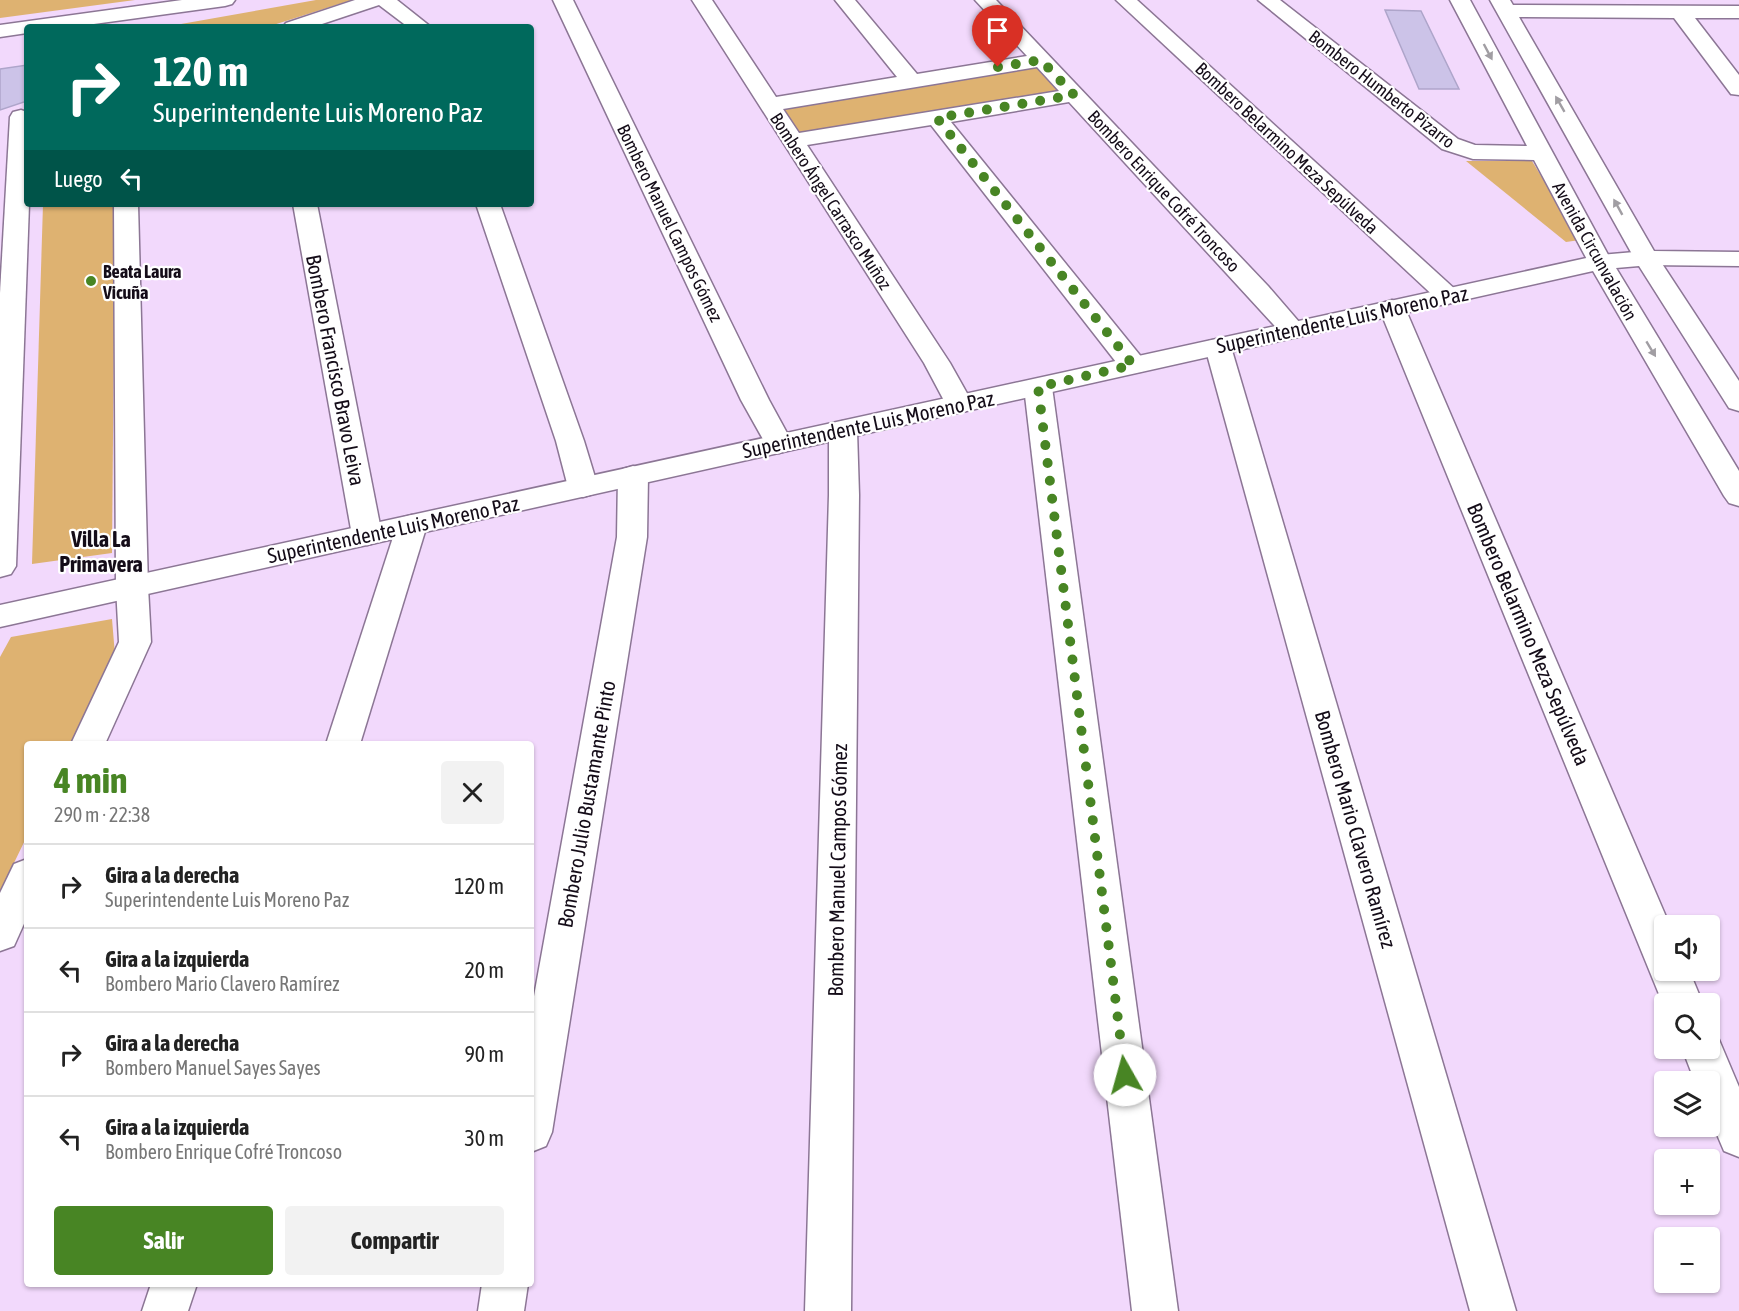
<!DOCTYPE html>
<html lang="es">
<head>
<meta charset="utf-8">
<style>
  body { margin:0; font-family:"Asap Condensed",sans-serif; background:#f2f2f2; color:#222; height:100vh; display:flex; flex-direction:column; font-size:22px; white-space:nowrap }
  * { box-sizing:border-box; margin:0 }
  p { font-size:20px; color:#767676 }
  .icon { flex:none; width:33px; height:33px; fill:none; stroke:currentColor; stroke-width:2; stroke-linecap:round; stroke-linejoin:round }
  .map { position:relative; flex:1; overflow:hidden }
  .drawer { position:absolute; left:24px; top:741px; width:510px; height:546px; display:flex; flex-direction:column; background:#fff; border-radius:6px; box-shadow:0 2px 4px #0004 }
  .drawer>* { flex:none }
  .top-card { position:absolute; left:24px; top:24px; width:510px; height:183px; border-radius:6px; box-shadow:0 2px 4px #0004; background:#00695c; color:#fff; overflow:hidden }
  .controls { position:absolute; left:1654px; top:915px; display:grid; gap:12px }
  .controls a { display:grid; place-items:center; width:66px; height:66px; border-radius:6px; background:#fff; box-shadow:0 2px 4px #0004; font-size:30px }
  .pin { position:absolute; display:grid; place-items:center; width:51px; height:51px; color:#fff; margin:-62px -26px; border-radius:50% 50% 50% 0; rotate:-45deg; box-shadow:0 0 6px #0007 }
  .pin .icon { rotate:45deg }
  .me { position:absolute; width:66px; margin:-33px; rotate:353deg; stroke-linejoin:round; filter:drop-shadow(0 0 4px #0008) }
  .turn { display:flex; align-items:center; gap:21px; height:126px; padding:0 30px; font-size:27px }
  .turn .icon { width:78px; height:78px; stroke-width:2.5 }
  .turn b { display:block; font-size:42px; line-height:51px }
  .then { display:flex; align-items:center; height:57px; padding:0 30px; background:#0003; gap:12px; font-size:22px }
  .round { display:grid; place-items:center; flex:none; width:63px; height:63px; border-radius:6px; background:#f2f2f2 }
  .overview { display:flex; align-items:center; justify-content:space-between; height:102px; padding:0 30px }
  h1 { font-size:36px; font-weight:700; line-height:45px; color:#488524 }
  .button { display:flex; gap:12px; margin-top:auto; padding:12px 30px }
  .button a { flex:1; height:69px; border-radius:6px; background:#488524; color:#fff; font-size:24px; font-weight:700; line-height:69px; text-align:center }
  .button a+a { background:#f2f2f2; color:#222 }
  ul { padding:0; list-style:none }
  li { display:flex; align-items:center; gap:18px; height:84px; padding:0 30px; border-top:2px solid #e0e0e0 }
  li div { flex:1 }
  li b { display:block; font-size:22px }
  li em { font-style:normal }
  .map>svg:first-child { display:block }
  .green { fill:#deb271 }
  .building { fill:#ccc3e8; stroke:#aea5ca; stroke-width:1.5 }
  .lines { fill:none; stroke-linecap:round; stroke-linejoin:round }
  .minor-casing { stroke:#8c7695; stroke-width:3 }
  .tertiary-casing { stroke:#8c7695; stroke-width:3 }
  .minor { fill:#fff; fill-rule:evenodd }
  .tertiary { fill:#fff; fill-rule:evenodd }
  .oneway { fill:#a19ea3 }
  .route { stroke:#488524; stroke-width:10; stroke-dasharray:0 18 }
  .poi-dot { fill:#488524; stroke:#fff; stroke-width:2 }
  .labels { text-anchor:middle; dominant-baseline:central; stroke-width:4.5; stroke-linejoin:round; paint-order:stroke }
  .far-street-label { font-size:18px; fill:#140c18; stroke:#fff }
  .far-poi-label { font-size:18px; font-weight:bold; fill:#140c18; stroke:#fff; text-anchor:start }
  .street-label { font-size:21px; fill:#140c18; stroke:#fff }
  .neighbourhood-label { font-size:22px; font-weight:bold; fill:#140c18; stroke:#fff }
</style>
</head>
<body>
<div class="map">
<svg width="1739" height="1311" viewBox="0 0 1739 1311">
  <rect width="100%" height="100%" fill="#f2d9fc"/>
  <g class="green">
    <path d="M0,0H135L0,18Z"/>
    <path d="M316,0H352L267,27H164Z"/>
    <path d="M1037,65L1060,92L798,135L781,108Z"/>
    <path d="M1466,161H1532L1580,240L1566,242Z"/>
    <path d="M43,204H115L112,553L32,564Z"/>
    <path d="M112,619L115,655L72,744H27V836L0,892V657L11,637Z"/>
  </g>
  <g class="building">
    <path d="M1385,10L1421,11L1459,89H1419Z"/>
    <path d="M27,65V101L0,110V69Z"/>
  </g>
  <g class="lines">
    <g class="minor-casing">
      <g id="minor">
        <path d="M182,0H235L232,4L225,6L72,27H27V33L0,37V25Z"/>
        <path d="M355,0H397L431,27H408L379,5L313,27H283L286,23Z"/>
        <path d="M553,0H573L769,400L793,444L789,450L779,453L769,450L741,400Z"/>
        <path d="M692,0H712L776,97L897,77L835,0H855L917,74L1027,56L975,0H996L1268,286L1306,330L1302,336L1293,338L1284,336L1069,102L951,122L1143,359L1146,365L1143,371L1133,373L1123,371L931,125L807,145L950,363L973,404L969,410L959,413L949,410L924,363ZM1037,67L1059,91L799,133L783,109Z"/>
        <path d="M1116,0H1137L1457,291L1461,296L1457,301L1448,304L1439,301Z"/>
        <path d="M1258,0H1280L1458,139L1475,145L1527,146L1450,0H1470L1612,262L1609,267L1600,269L1591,267L1534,160L1473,159L1442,149Z"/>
        <path d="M1490,0H1510L1513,5L1739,6V18H1695L1739,75V95L1731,94L1674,18L1519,17L1654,251L1739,252V266L1646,265L1637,263Z"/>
        <path d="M21,110L27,112L29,204L16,566L11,574L0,577V293L10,117L13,112Z"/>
        <path d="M114,204H138L148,587L151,642L105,744H71L119,642L116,587Z"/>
        <path d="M293,204H317L382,535L378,542L367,545L356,542L352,535Z"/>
        <path d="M476,204H500L584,441L598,487L593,494L583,497L573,494L568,487L556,441Z"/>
        <path d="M1392,300L1401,303L1405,308L1670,926H1665V970H1689L1703,1004H1665V1009L1663,1004L1379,308L1383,303Z"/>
        <path d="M1218,339L1227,341L1231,347L1516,1311H1470L1205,347L1209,341Z"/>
        <path d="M1038,379L1048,381L1052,387L1178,1311H1132L1024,387L1028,381Z"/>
        <path d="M843,421L853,424L857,430L859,495L851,1311H805L829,495V430L833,424Z"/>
        <path d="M633,466L643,469L648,476L647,537L552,1132L546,1146L531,1152V1013L617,537L618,476L623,469Z"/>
        <path d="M412,515L423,518L427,525L360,744H326L397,525L401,518Z"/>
        <path d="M27,859V917L14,946L0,951V893L14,864Z"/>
        <path d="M1710,1032L1717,1035L1739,1087V1157L1724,1151L1710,1118V1082H1695L1682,1048H1710Z"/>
        <path d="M151,1284H197L188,1311H142Z"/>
        <path d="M482,1284H528L524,1311H478Z"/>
      </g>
    </g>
    <g class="tertiary-casing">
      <path id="tertiary" d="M1646,251L1655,253L1739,381V411L1729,408L1639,266L1616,268L1739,471V506L1729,503L1724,496L1593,271L0,627V605L1600,255Z"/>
    </g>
    <use href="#minor" class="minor"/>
    <use href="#tertiary" class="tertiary"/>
  </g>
  <defs><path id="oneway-solid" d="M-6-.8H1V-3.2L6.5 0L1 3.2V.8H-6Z" transform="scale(1.5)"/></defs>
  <g class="oneway">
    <use href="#oneway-solid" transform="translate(1488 52) rotate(62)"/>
    <use href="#oneway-solid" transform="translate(1560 104) rotate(-120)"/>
    <use href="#oneway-solid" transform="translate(1618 207) rotate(-119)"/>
    <use href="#oneway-solid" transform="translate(1651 349) rotate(59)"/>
  </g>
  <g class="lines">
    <path class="route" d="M998,67L1041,60L1074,95L937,118L1133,365L1038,387L1125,1075"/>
  </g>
  <circle class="poi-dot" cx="91" cy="281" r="6"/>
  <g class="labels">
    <g class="far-street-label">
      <text transform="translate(1382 89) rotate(38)">Bombero Humberto Pizarro</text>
      <text transform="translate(1287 148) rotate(43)">Bombero Belarmino Meza Sepúlveda</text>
      <text transform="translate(1164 191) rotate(47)">Bombero Enrique Cofré Troncoso</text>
      <text transform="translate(831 201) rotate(57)">Bombero Ángel Carrasco Muñoz</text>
      <text transform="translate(670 223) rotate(64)">Bombero Manuel Campos Gómez</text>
      <text transform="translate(1595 251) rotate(61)">Avenida Circunvalación</text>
    </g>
    <g class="far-poi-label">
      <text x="103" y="271">Beata Laura<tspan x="103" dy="21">Vicuña</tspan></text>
    </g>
    <g class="street-label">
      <text transform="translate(1342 319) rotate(-12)">Superintendente Luis Moreno Paz</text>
      <text transform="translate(336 370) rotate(79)">Bombero Francisco Bravo Leiva</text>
      <text transform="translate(868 424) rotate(-12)">Superintendente Luis Moreno Paz</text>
      <text transform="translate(393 529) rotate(-12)">Superintendente Luis Moreno Paz</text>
      <text transform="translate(1529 634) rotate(67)">Bombero Belarmino Meza Sepúlveda</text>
      <text transform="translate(586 804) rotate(-80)">Bombero Julio Bustamante Pinto</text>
      <text transform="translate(1356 829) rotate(74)">Bombero Mario Clavero Ramírez</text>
      <text transform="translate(837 870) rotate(-89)">Bombero Manuel Campos Gómez</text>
    </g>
    <g class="neighbourhood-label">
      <text x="101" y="539">Villa La<tspan x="101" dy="25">Primavera</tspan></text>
    </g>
  </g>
</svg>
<div class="controls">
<a><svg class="icon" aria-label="sound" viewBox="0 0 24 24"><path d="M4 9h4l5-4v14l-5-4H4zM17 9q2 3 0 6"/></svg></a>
<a><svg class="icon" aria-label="search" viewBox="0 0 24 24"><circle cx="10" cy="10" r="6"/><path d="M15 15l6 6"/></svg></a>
<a><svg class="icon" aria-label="layers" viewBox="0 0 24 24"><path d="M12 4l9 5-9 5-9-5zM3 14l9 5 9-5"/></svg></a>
<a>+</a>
<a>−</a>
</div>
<div class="pin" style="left:998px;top:67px;background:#d93025"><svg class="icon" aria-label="arrive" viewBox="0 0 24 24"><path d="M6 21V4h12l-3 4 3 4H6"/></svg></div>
<svg class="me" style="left:1125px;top:1075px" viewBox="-20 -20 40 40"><circle r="19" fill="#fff"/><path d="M0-13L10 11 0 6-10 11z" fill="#488524"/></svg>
<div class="top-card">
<div class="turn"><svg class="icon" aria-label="right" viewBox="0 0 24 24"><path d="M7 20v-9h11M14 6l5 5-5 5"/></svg><div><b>120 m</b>Superintendente Luis Moreno Paz</div></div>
<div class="then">Luego<svg class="icon" aria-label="left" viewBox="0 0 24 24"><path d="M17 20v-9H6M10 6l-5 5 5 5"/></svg></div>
</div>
<section class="drawer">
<div class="overview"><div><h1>4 min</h1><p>290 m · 22:38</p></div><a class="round"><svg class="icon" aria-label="close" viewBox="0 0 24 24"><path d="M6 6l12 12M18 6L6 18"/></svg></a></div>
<ul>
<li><svg class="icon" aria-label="right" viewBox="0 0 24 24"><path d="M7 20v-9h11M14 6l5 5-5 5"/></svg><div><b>Gira a la derecha</b><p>Superintendente Luis Moreno Paz</p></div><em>120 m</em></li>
<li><svg class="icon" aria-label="left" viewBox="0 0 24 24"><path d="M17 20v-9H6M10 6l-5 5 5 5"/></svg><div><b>Gira a la izquierda</b><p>Bombero Mario Clavero Ramírez</p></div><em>20 m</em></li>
<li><svg class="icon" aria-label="right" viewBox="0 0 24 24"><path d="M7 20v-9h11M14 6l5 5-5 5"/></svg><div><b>Gira a la derecha</b><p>Bombero Manuel Sayes Sayes</p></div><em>90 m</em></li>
<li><svg class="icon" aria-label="left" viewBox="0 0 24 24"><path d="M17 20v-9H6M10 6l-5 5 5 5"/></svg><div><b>Gira a la izquierda</b><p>Bombero Enrique Cofré Troncoso</p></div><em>30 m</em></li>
</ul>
<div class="button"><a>Salir</a><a>Compartir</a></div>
</section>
</div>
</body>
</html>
